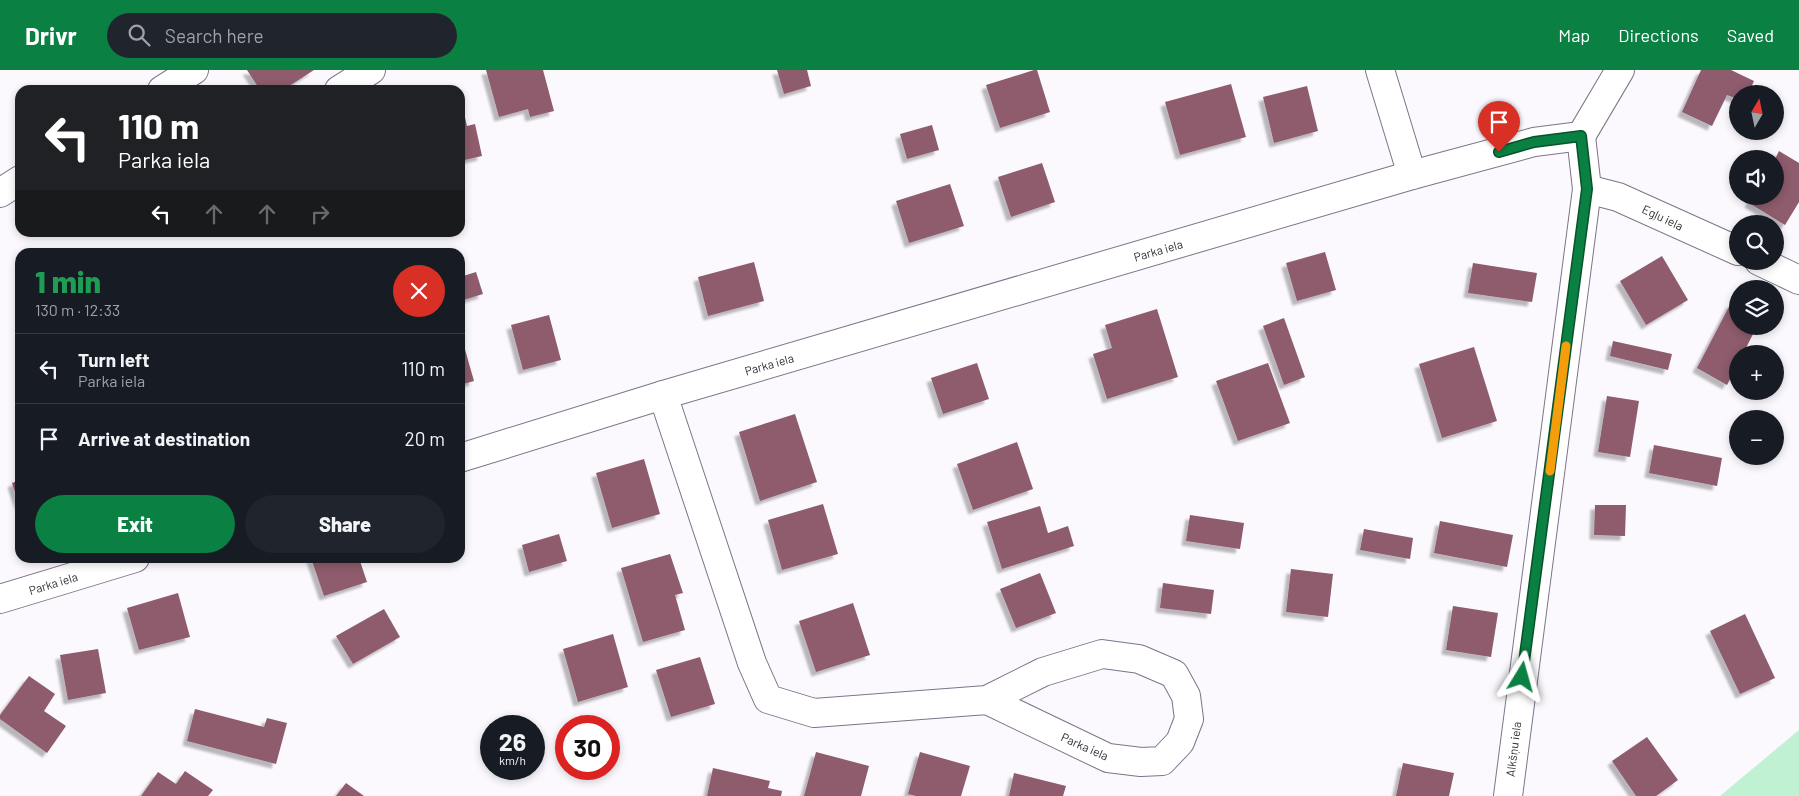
<!DOCTYPE html>
<html lang="en">
<head>
<meta charset="utf-8">
<style>
  body { margin:0; font-family:Barlow,sans-serif; background:#20242c; color:#f1f3f6; height:100vh; display:flex; flex-direction:column; font-size:19px; white-space:nowrap }
  * { box-sizing:border-box; margin:0 }
  p { font-size:16px; color:#9ea1a6 }
  .icon { flex:none; width:28px; height:28px; fill:none; stroke:currentColor; stroke-width:2; stroke-linecap:round; stroke-linejoin:round }
  .map { position:relative; flex:1; overflow:hidden }
  .drawer { position:absolute; left:15px; top:178px; width:450px; height:315px; display:flex; flex-direction:column; background:#171b24; border-radius:15px; box-shadow:0 2px 8px #0003 }
  .drawer>* { flex:none }
  .top-card { position:absolute; left:15px; top:15px; width:450px; height:152px; border-radius:15px; box-shadow:0 2px 8px #0003; background:#202124; color:#fff; overflow:hidden }
  .needle { width:32px; rotate:9deg }
  .controls { position:absolute; left:1729px; top:15px; display:grid; gap:10px }
  .controls a { display:grid; place-items:center; width:55px; height:55px; border-radius:50%; background:#171b24; box-shadow:0 2px 8px #0003; font-size:25px }
  .speed { position:absolute; left:480px; top:645px; display:flex; gap:10px; font-size:25px; font-weight:700; text-align:center }
  .speed>* { display:grid; place-content:center; width:65px; height:65px; border-radius:50%; background:#171b24; box-shadow:0 2px 8px #0003; line-height:1 }
  .speed small { font-size:12px; font-weight:400 }
  .speed .limit { border:8px solid #d22; background:#fff; color:#111 }
  .pin { position:absolute; display:grid; place-items:center; width:42px; height:42px; color:#fff; margin:-51px -21px; border-radius:50% 50% 50% 0; rotate:-45deg; box-shadow:0 0 5px #0007 }
  .pin .icon { rotate:45deg }
  .me { position:absolute; width:55px; margin:-28px; rotate:8deg; stroke-linejoin:round; filter:drop-shadow(0 0 4px #0008) }
  .turn { display:flex; align-items:center; gap:18px; height:105px; padding:0 20px; font-size:22px }
  .turn .icon { width:65px; height:65px; stroke-width:2.5 }
  .turn b { display:block; font-size:35px; line-height:42px }
  .lanes { display:flex; align-items:center; height:48px; padding:0 20px; background:#0003; justify-content:center; gap:25px; direction:ltr }
  .lanes .off { opacity:.35 }
  .round { display:grid; place-items:center; flex:none; width:52px; height:52px; border-radius:26px; background:#20242c }
  .overview { display:flex; align-items:center; justify-content:space-between; height:85px; padding:0 20px }
  h1 { font-size:30px; font-weight:800; line-height:38px; color:#1e9e55 }
  .primary-button { display:flex; gap:10px; margin-top:auto; padding:10px 20px }
  .primary-button a { flex:1; height:58px; border-radius:30px; background:#0b8043; color:#fff; font-size:20px; font-weight:800; line-height:58px; text-align:center }
  .primary-button a+a { background:#20242c; color:#f1f3f6 }
  ul { padding:0; list-style:none }
  li { display:flex; align-items:center; gap:15px; height:70px; padding:0 20px; border-top:1px solid #363941 }
  li div { flex:1 }
  li b { display:block; font-size:19px }
  li em { font-style:normal }
  header { display:flex; align-items:center; gap:30px; box-sizing:border-box; height:70px; padding:0 25px; background:#0b8043; color:#fff }
  header strong { font-size:24px }
  nav { display:flex; gap:28px; margin-inline-start:auto; font-size:18px }
  .search { width:350px; height:45px; background:#20242c; display:flex; align-items:center; gap:12px; box-sizing:border-box; padding:0 18px; border-radius:28px; color:#9ea1a6; font-size:19px }
  .map>svg:first-child { display:block }
  .green { fill:#bff1d2 }
  .building { fill:#8e5b6c; filter:url(#shadow) }
  .lines { fill:none; stroke-linecap:round; stroke-linejoin:round }
  .minor-casing { stroke:#7e748a; stroke-width:30 }
  .minor { stroke:#fff; stroke-width:28 }
  .route-casing { stroke:#07532c; stroke-width:12 }
  .route { stroke:#0b8043; stroke-width:9 }
  .slow { stroke:#f59e0b; stroke-width:9 }
  .labels { text-anchor:middle; dominant-baseline:central; stroke-width:5; stroke-linejoin:round; paint-order:stroke }
  .street-label { font-size:12px; fill:#312d36; stroke:#fff }
</style>
</head>
<body>
<header>
<strong>Drivr</strong>
<div class="search"><svg class="icon" aria-label="search" viewBox="0 0 24 24"><circle cx="10" cy="10" r="6"/><path d="M15 15l6 6"/></svg>Search here</div>
<nav><a>Map</a><a>Directions</a><a>Saved</a></nav>
</header>
<div class="map">
<svg width="1799" height="726" viewBox="0 0 1799 726">
  <defs>
    <filter id="shadow"><feDropShadow dx="-4.5" dy="4.5" stdDeviation="1" flood-color="#0004"/></filter>
  </defs>
  <rect width="100%" height="100%" fill="#fbf8fe"/>
  <path class="green" d="M1799,660V726H1720Z"/>
  <g class="building">
    <path d="M247,0H314L283,20H260Z"/>
    <path d="M486,0H543L554,41L530,47L528,39L499,47Z"/>
    <path d="M777,0H807L811,16L784,24Z"/>
    <path d="M1034,0H1037L1050,42L1000,58L986,15Z"/>
    <path d="M1701,0H1731L1754,11L1748,24H1738V29L1727,25L1712,56L1682,42Z"/>
    <path d="M1231,14L1246,67L1180,85L1165,32Z"/>
    <path d="M1307,16L1318,61L1274,73L1263,27Z"/>
    <path d="M464,43L467,56L475,54L482,86L460,91V44Z"/>
    <path d="M932,55L939,80L907,89L900,64Z"/>
    <path d="M1779,81L1799,93V132L1785,155L1749,133L1753,126H1775V89Z"/>
    <path d="M1042,93L1055,132L1011,147L998,107Z"/>
    <path d="M950,114L964,156L909,173L896,131Z"/>
    <path d="M1325,182L1336,220L1297,231L1286,193Z"/>
    <path d="M1662,186L1688,230L1646,255L1620,211Z"/>
    <path d="M754,192L764,231L708,246L698,207Z"/>
    <path d="M1473,193L1537,203L1532,232L1468,223Z"/>
    <path d="M476,202L483,224L460,231V207Z"/>
    <path d="M1731,233L1738,236V256H1757L1743,284H1738V294L1727,315L1697,298Z"/>
    <path d="M1157,239L1178,307L1107,329L1093,284L1112,278L1105,255Z"/>
    <path d="M549,245L561,290L523,300L511,255Z"/>
    <path d="M1284,248L1305,307L1284,315L1263,256Z"/>
    <path d="M460,262L474,311L460,315Z"/>
    <path d="M1613,271L1672,284L1668,300L1610,286Z"/>
    <path d="M1474,277L1497,351L1442,368L1419,294Z"/>
    <path d="M977,293L989,329L943,344L931,308Z"/>
    <path d="M1268,293L1290,353L1238,371L1216,311Z"/>
    <path d="M1607,326L1639,331L1630,387L1598,382Z"/>
    <path d="M795,344L817,412L760,431L739,362Z"/>
    <path d="M1017,372L1033,419L973,440L957,394Z"/>
    <path d="M1654,375L1722,388L1717,416L1649,403Z"/>
    <path d="M644,389L660,444L612,458L596,403Z"/>
    <path d="M20,410V437L12,413Z"/>
    <path d="M823,434L838,484L782,500L768,450Z"/>
    <path d="M1595,435H1626L1625,466L1594,465Z"/>
    <path d="M1040,436L1048,463L1068,456L1074,476L1002,499L987,452Z"/>
    <path d="M1190,445L1244,453L1240,479L1186,471Z"/>
    <path d="M1440,451L1513,465L1507,497L1434,483Z"/>
    <path d="M1364,459L1413,468L1410,489L1360,480Z"/>
    <path d="M559,464L567,491L529,502L522,475Z"/>
    <path d="M670,484L683,523L675,525L685,560L643,572L621,498Z"/>
    <path d="M311,488H359L367,512L324,526Z"/>
    <path d="M1291,499L1333,504L1328,547L1286,542Z"/>
    <path d="M1040,503L1056,543L1016,558L1000,519Z"/>
    <path d="M1163,513L1214,520L1211,544L1160,538Z"/>
    <path d="M178,523L190,567L139,580L127,538Z"/>
    <path d="M853,533L870,585L816,602L799,551Z"/>
    <path d="M1453,536L1498,543L1491,587L1446,580Z"/>
    <path d="M384,539L400,567L353,594L336,566Z"/>
    <path d="M1745,544L1775,608L1740,624L1710,561Z"/>
    <path d="M613,564L628,617L578,632L563,579Z"/>
    <path d="M98,579L106,623L68,630L60,585Z"/>
    <path d="M700,587L715,634L671,647L656,600Z"/>
    <path d="M29,606L55,624L44,641L66,656L47,683L0,649V645Z"/>
    <path d="M195,639L264,657L267,648L287,653L276,694L187,671Z"/>
    <path d="M1647,667L1678,710L1656,726H1636L1612,691Z"/>
    <path d="M816,682L869,696L861,726H804Z"/>
    <path d="M920,682L970,696L961,726H916L908,724Z"/>
    <path d="M1403,693L1454,703L1449,726H1396Z"/>
    <path d="M713,698L770,711L768,718L782,721L781,726H707Z"/>
    <path d="M185,701L213,720L208,726H141L158,702L176,714Z"/>
    <path d="M1014,703L1066,716L1063,726H1009Z"/>
    <path d="M346,713L364,726H336Z"/>
  </g>
  <g class="lines">
    <g class="minor-casing">
      <g id="minor">
        <path d="M1380,0L1412,105"/>
        <path d="M162,20L194,0"/>
        <path d="M339,20L371,0"/>
        <path d="M1587,119L1618,127L1738,181"/>
        <path d="M0,123L20,110"/>
        <path d="M1759,191L1799,210"/>
        <path d="M663,325L752,593L768,629L814,643L987,630L1043,602L1102,584L1139,589L1174,604L1186,626L1189,649L1180,672L1162,691L1141,692L1108,688L987,630"/>
        <path d="M460,388L663,325L1412,105L1534,72L1581,66L1620,0"/>
        <path d="M0,529L135,488"/>
        <path d="M1508,726L1587,119L1581,66"/>
      </g>
    </g>
    <use href="#minor" class="minor"/>
  </g>
  <g class="lines">
    <g class="route-casing">
      <path id="route" d="M1499,82L1534,72L1581,66L1587,119L1522,607"/>
    </g>
    <use href="#route" class="route"/>
    <path class="slow" d="M1550,401L1566,276"/>
  </g>
  <g class="labels">
    <g class="street-label">
      <text transform="translate(1663 147) rotate(25)">Egļu iela</text>
      <text transform="translate(1158 180) rotate(-16)">Parka iela</text>
      <text transform="translate(769 294) rotate(-16)">Parka iela</text>
      <text transform="translate(53 513) rotate(-17)">Parka iela</text>
      <text transform="translate(1085 676) rotate(24)">Parka iela</text>
      <text transform="translate(1513 679) rotate(-83)">Alkšņu iela</text>
    </g>
  </g>
</svg>
<div class="controls">
<a><svg class="needle" viewBox="-14 -14 28 28"><path d="M0-13l5 13h-10z" fill="#e53935"/><path d="M0 13l5-13h-10z" fill="#9ea1a6"/></svg></a>
<a><svg class="icon" aria-label="sound" viewBox="0 0 24 24"><path d="M4 9h4l5-4v14l-5-4H4zM17 9q2 3 0 6"/></svg></a>
<a><svg class="icon" aria-label="search" viewBox="0 0 24 24"><circle cx="10" cy="10" r="6"/><path d="M15 15l6 6"/></svg></a>
<a><svg class="icon" aria-label="layers" viewBox="0 0 24 24"><path d="M12 4l9 5-9 5-9-5zM3 14l9 5 9-5"/></svg></a>
<a>+</a>
<a>−</a>
</div>
<div class="speed"><div>26<small>km/h</small></div><div class="limit">30</div></div>
<div class="pin" style="left:1499px;top:82px;background:#d93025"><svg class="icon" aria-label="arrive" viewBox="0 0 24 24"><path d="M6 21V4h12l-3 4 3 4H6"/></svg></div>
<svg class="me" style="left:1522px;top:607px" viewBox="-20 -20 40 40"><path d="M0-17L14 15 0 8-14 15z" fill="#0b8043" stroke="#fff" stroke-width="4"/></svg>
<div class="top-card">
<div class="turn"><svg class="icon" aria-label="left" viewBox="0 0 24 24"><path d="M17 20v-9H6M10 6l-5 5 5 5"/></svg><div><b>110 m</b>Parka iela</div></div>
<div class="lanes"><svg class="icon" aria-label="left" viewBox="0 0 24 24"><path d="M17 20v-9H6M10 6l-5 5 5 5"/></svg><svg class="icon off" aria-label="ahead" viewBox="0 0 24 24"><path d="M12 20V5M6 11l6-6 6 6"/></svg><svg class="icon off" aria-label="ahead" viewBox="0 0 24 24"><path d="M12 20V5M6 11l6-6 6 6"/></svg><svg class="icon off" aria-label="right" viewBox="0 0 24 24"><path d="M7 20v-9h11M14 6l5 5-5 5"/></svg></div>
</div>
<section class="drawer">
<div class="overview"><div><h1>1 min</h1><p>130 m · 12:33</p></div><a class="round" style="background:#d93025;color:#fff"><svg class="icon" aria-label="close" viewBox="0 0 24 24"><path d="M6 6l12 12M18 6L6 18"/></svg></a></div>
<ul>
<li><svg class="icon" aria-label="left" viewBox="0 0 24 24"><path d="M17 20v-9H6M10 6l-5 5 5 5"/></svg><div><b>Turn left</b><p>Parka iela</p></div><em>110 m</em></li>
<li><svg class="icon" aria-label="arrive" viewBox="0 0 24 24"><path d="M6 21V4h12l-3 4 3 4H6"/></svg><div><b>Arrive at destination</b></div><em>20 m</em></li>
</ul>
<div class="primary-button"><a>Exit</a><a>Share</a></div>
</section>
</div>
</body>
</html>
